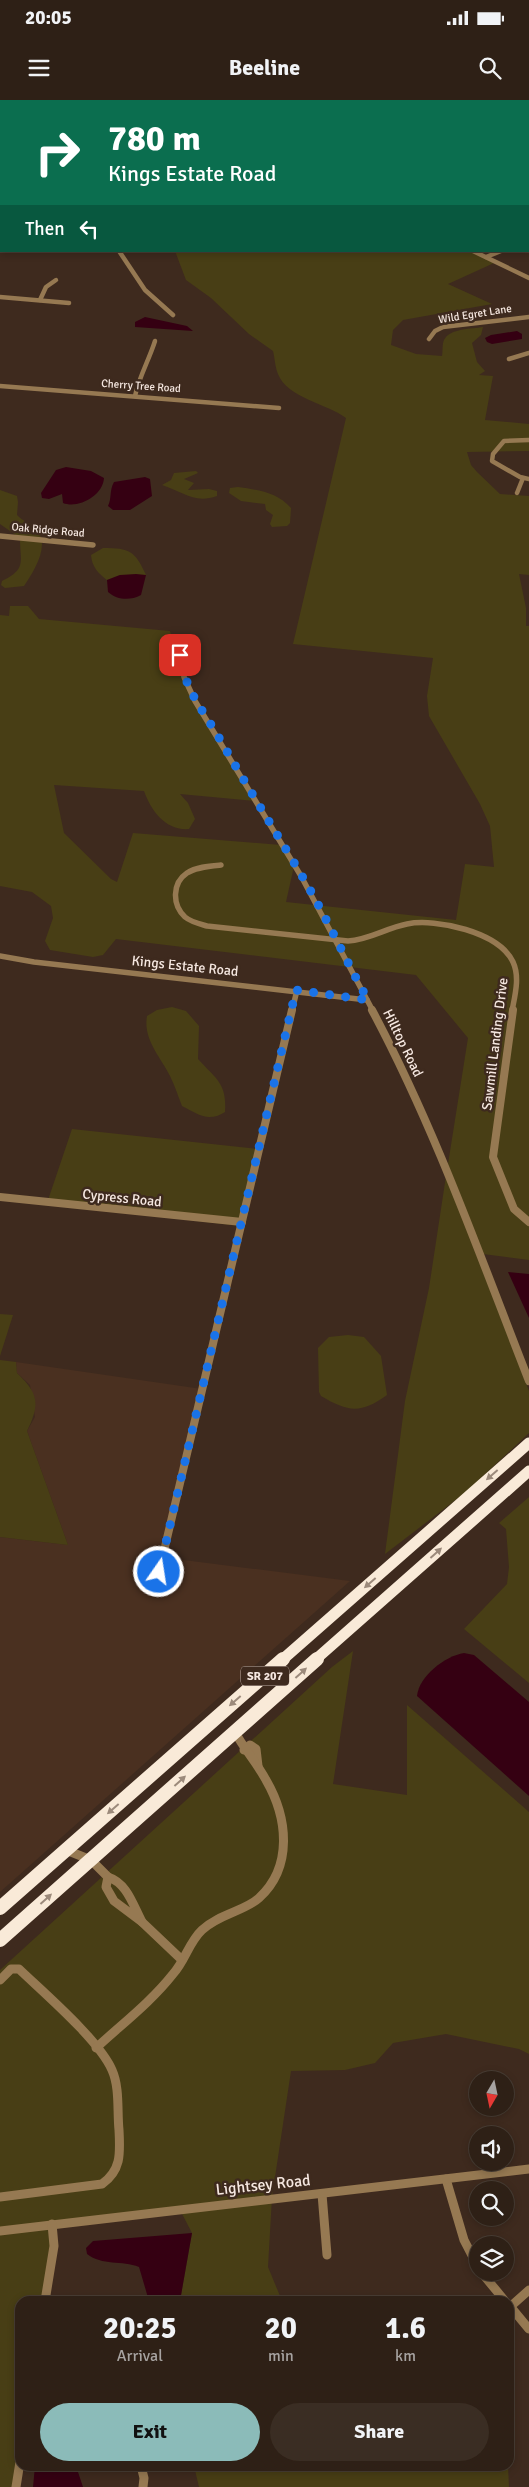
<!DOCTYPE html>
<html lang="en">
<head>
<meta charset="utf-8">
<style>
  body { margin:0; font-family:Signika,sans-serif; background:#3a2d23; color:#f1f3f6; height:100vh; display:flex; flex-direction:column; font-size:19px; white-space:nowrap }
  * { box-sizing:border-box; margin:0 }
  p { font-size:16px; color:#a7a3a1 }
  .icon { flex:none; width:28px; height:28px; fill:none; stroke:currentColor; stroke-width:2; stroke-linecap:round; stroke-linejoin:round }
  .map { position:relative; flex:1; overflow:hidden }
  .details { position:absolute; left:15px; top:2196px; width:499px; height:175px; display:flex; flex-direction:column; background:#2e2016; border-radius:15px; box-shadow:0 2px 8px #0003,0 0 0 1px #493e35 }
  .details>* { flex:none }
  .guide { position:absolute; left:0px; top:0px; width:530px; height:152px; box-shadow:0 2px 8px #0003,0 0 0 1px #493e35; background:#0b6e4f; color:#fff; overflow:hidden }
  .needle { width:32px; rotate:189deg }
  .buttons { position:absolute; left:469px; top:1971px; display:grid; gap:10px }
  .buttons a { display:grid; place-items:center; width:45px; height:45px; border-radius:50%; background:#2e2016; box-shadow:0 2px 8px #0003,0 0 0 1px #493e35; font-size:25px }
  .pin { position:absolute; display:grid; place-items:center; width:42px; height:42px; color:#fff; margin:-21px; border-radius:10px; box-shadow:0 2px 8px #0006 }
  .me { position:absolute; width:55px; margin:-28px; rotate:13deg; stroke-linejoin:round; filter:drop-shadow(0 0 4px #0008) }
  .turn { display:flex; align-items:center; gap:18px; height:105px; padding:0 25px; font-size:22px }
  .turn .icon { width:65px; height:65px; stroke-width:2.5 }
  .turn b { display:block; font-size:35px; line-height:42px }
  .then { display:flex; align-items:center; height:48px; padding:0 25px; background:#0003; gap:10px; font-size:19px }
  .eta { display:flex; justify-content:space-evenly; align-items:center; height:85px; text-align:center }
  .eta b { font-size:30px; font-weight:700; line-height:35px }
  .cta { display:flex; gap:10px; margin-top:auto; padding:10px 25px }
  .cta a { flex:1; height:58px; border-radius:30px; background:#8bbbb9; color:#111; font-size:20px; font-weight:700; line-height:58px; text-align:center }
  .cta a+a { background:#3a2d23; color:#f1f3f6 }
  .status { display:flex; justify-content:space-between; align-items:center; height:35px; padding:0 25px; background:#2e2016; direction:ltr }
  .status svg { height:14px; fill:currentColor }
  header { display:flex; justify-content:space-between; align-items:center; height:65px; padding:0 25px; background:#2e2016; font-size:22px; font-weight:700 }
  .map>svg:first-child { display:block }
  .built { fill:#4a3020 }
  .green { fill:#483e15 }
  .water { fill:#350012 }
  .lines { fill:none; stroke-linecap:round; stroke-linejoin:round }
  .minor-far3 { stroke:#967952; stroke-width:4.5 }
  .minor-far2 { stroke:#967952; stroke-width:5.5 }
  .minor-far1 { stroke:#967952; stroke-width:8 }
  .minor { stroke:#967952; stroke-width:9 }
  .highway-far1 { stroke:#f9ead8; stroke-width:11 }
  .highway { stroke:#f9ead8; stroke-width:14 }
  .oneway { fill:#9c8a7b }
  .route { stroke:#1a73e8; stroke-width:9; stroke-dasharray:0 16.2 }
  .labels { text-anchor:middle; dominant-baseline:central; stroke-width:5; stroke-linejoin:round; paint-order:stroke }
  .far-street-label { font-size:11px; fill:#f6e8e1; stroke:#3e2a1e }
  .shield { fill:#3e2a1e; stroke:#bfafa6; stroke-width:1 }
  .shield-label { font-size:12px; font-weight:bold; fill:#f6e8e1 }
  .street-label { font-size:14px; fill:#f6e8e1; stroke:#3e2a1e }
  .near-street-label { font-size:16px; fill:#f6e8e1; stroke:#3e2a1e }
</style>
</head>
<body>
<div class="status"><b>20:05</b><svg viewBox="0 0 49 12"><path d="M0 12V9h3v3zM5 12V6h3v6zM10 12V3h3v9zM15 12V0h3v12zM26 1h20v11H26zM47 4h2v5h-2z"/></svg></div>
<header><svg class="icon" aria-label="menu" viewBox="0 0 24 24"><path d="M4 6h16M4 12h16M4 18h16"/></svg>Beeline<svg class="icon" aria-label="search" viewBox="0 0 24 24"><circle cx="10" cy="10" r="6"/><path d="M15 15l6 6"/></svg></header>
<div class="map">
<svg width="529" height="2387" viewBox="0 0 529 2387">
  <rect width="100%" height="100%" fill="#3e2a1e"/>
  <path class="built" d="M16,1262L202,1289L160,1457L350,1481L0,1792V1437L68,1445L27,1331L35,1317L30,1285L17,1273Z"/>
  <g class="green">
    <path d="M175,151H469L494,163L448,184L492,204L403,220L393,230L391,245L416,254L442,256C443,251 442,244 444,240C450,228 472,229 483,227L481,235L472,243L477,262L485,271L479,275L493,276L485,320L529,324V351L467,352L471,365L477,372L500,394L529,396V475L519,474L526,508V526H529V1160L483,1154L448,1064L468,938L416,875L116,839L103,855L93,857L50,850L45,841L53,818L51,806L32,792L0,786V515L9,516L10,506H28L39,519L170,531L183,574L255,701L180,694L188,703L195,719L189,729C166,731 151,711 144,691L54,685L64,733L111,779L117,782L133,733L281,745L294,766L286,802L456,820L465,764L494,767L490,726L480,704L429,616L427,596L433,558L293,544L346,318C328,304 287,298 278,274C275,267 275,259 273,251L249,234L211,198L186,180Z"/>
    <path d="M196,371L198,373L184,379L194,383L188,390L209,389L217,391V396C194,404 184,392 162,385L171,380L174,373Z"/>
    <path d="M238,387C258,390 277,392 291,408L290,423L287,426L272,427L270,424L273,415L266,410L265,404L241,401L229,393L230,388Z"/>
    <path d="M0,390L17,396L18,402L17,415C22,421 31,423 36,429C51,445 34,471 24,486L5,488L1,485L2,481C27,469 20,462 20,438L0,424Z"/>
    <path d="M103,448C130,448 135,451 146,475H120L107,480C98,473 92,467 91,455Z"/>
    <path d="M172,907L186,911L199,926L198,959C216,979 227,983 225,1012C208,1023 198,1014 182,1006C178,996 175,986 170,976C160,956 143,940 147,916L157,910Z"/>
    <path d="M72,1029L259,1049L239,1126L47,1103Z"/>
    <path d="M446,1076L529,1291V1333L466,1392L385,1454L405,1301L429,1188Z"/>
    <path d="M0,1214L13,1215L0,1256Z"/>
    <path d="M348,1235L364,1237L381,1256L387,1295C361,1314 348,1312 321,1296L319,1292L318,1248L329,1237Z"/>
    <path d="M0,1260L16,1262L17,1273C39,1294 40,1304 27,1331L68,1445L0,1437Z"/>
    <path d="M529,1397V1583L464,1529L507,1484L509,1467L506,1429L499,1423Z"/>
    <path d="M353,1551L333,1684L407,1695V1605L529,1712V1954L519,1949L446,1934L393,1943L375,1963L345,1970L291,1971L272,2097L268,2167L280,2196L291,2201H180L192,2133L179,2108L56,2123L44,2201H20V2358L16,2387H0V1870L332,1567Z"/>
    <path d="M194,2366H508L509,2387H199Z"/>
  </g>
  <g class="water">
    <path d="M145,217L187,226L193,231L135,227V222Z"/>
    <path d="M517,231L522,234V239L492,244L487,242L485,238L491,235Z"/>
    <path d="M66,367L91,371L104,378C103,396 78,409 63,403L62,394L49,399L42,398L41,393L56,370Z"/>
    <path d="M145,377L150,379L152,396L130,410H113L108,406C112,398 109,391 114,382Z"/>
    <path d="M136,474L146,475L141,495C130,501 117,500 108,492L107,480L120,475Z"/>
    <path d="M508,1172L529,1174V1218Z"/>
    <path d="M464,1553L474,1555L529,1602V1696L417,1596C419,1576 445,1556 464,1553Z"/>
    <path d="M192,2133L180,2201H149L139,2167C122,2160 102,2166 87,2154L86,2148L93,2141Z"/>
    <path d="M35,2366H76L83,2387H33Z"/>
  </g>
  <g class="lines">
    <g class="minor-far3">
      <path d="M277,1L286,0"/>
      <path d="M119,151L145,190L173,215"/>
      <path d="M473,151L529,178"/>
      <path d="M486,157L501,151"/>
      <path d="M0,197L69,203"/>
      <path d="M40,200L46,187L56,180"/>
      <path d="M429,239L435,231L443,227L529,217"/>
      <path d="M509,259L529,253"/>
      <path d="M0,286L279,308"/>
      <path d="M135,296C139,277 149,260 155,241"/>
      <path d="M529,340L504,341L493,354L492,361L520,377L529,379"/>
      <path d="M517,393L523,378"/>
    </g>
    <g class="minor-far2">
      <path d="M0,436L93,445"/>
      <path d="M180,555L184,577L195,601L301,776L373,911"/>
      <path d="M221,765C210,766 196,767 187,773C172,783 172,805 185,817C191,822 200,824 207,826L348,841C369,840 386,828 407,824C436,818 499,832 513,862C520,877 515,895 512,911"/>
      <path d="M0,856L34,862L367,900"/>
      <path d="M292,911L297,890"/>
    </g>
    <g class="minor-far1">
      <path d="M372,910C435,1028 480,1156 529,1281"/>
      <path d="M513,910L493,1057L514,1109L529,1122"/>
      <path d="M0,1097L242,1122"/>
      <path d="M159,1472L292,910"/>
    </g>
    <g class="minor">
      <path d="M244,1650L250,1645L256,1649L258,1666"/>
      <path d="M66,1750L91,1760L108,1777"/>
      <path d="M108,1777C127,1783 133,1805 142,1822L114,1801L106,1787Z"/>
      <path d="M142,1822L182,1860"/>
      <path d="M0,1880L11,1869H19C44,1893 99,1940 112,1970C120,1988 117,2011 119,2030C120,2052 122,2070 102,2084L0,2097"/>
      <path d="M96,1948C122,1924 151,1902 173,1874C185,1861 189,1842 202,1830C219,1814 245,1811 259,1798C293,1767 288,1718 266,1680C257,1663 244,1649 235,1632"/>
      <path d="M446,2079L464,2140L478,2167"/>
      <path d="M322,2094L327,2155"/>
      <path d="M0,2131L529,2069"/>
      <path d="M481,2172L505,2201"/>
      <path d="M45,2201L54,2146L52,2124"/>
      <path d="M509,2205L529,2229"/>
      <path d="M510,2207L529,2190"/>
      <path d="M141,2366L144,2378L143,2387"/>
      <path d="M16,2387L20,2362"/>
    </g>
    <g class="highway-far1">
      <path d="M282,1560L529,1343"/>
      <path d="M315,1560L529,1371"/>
    </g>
    <g class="highway">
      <path d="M0,1808L283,1559"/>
      <path d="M0,1840L317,1559"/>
    </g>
  </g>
  <defs><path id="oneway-solid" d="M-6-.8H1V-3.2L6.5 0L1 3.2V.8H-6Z" transform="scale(1.25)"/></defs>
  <g class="oneway">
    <use href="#oneway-solid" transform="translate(492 1375) rotate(139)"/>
    <use href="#oneway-solid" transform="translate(436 1453) rotate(-42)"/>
    <use href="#oneway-solid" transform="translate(370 1483) rotate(139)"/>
    <use href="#oneway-solid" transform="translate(301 1573) rotate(-42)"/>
    <use href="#oneway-solid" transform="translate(235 1601) rotate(139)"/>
    <use href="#oneway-solid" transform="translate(180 1681) rotate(-42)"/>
    <use href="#oneway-solid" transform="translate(113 1709) rotate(139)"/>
    <use href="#oneway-solid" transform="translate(46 1799) rotate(-42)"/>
  </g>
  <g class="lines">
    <path class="route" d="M159,1472L296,890L368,900C345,859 326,816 302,776C274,729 245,683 218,636C201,607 185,590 180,555"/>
  </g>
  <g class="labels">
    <g class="far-street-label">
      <text transform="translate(475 214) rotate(-9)">Wild Egret Lane</text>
      <text transform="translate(141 286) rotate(4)">Cherry Tree Road</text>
      <text transform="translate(48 430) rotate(5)">Oak Ridge Road</text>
    </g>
    <rect class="shield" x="241" y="1566.5" width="48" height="19" rx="4"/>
    <g class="shield-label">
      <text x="265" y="1576">SR 207</text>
    </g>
    <g class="street-label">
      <text transform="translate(185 866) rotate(6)">Kings Estate Road</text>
      <text transform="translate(403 943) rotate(64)">Hilltop Road</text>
      <text transform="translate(495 944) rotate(-83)">Sawmill Landing Drive</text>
      <text transform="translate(122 1098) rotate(6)">Cypress Road</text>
    </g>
    <g class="near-street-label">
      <text transform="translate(263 2085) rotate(-6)">Lightsey Road</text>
    </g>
  </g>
</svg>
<div class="buttons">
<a><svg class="needle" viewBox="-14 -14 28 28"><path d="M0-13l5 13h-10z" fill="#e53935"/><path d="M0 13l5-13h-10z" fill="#a7a3a1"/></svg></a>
<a><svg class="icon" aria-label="sound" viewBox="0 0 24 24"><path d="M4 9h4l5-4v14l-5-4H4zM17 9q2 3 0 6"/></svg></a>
<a><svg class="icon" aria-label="search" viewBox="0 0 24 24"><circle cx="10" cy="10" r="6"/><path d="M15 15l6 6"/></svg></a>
<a><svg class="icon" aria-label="layers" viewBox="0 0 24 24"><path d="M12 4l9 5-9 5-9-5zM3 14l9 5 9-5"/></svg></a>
</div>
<div class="pin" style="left:180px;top:555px;background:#d93025"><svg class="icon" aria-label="arrive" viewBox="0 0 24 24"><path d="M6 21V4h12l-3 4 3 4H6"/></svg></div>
<svg class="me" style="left:159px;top:1472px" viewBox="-20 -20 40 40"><circle r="17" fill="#1a73e8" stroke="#fff" stroke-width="3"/><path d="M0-11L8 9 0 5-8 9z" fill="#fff"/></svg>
<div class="guide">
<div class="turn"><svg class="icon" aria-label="right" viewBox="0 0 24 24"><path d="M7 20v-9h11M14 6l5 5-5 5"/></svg><div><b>780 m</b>Kings Estate Road</div></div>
<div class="then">Then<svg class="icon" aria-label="left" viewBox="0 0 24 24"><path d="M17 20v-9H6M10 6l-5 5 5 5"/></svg></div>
</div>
<section class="details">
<div class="eta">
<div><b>20:25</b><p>Arrival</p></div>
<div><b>20</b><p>min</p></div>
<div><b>1.6</b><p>km</p></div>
</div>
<div class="cta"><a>Exit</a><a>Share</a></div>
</section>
</div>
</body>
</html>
